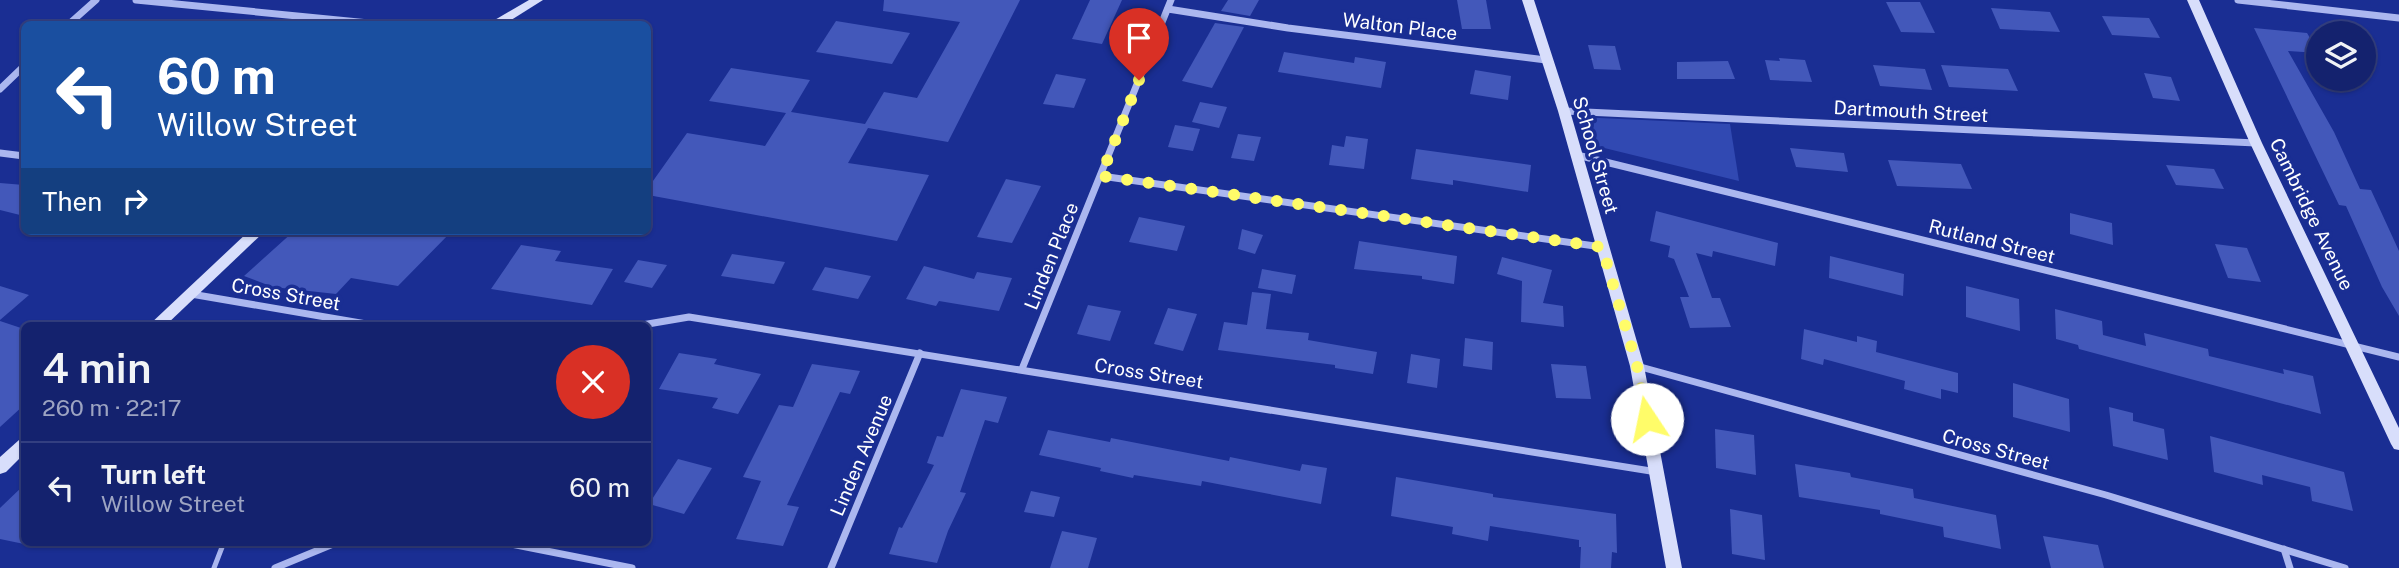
<!DOCTYPE html>
<html lang="en">
<head>
<meta charset="utf-8">
<style>
  body { margin:0; font-family:"Public Sans",sans-serif; background:#1d2a73; color:#f1f3f6; height:100vh; display:flex; flex-direction:column; font-size:26px; white-space:nowrap }
  * { box-sizing:border-box; margin:0 }
  p { font-size:23px; color:#9da4c2 }
  .icon { flex:none; width:38px; height:38px; fill:none; stroke:currentColor; stroke-width:2; stroke-linecap:round; stroke-linejoin:round }
  .map { position:relative; flex:1; overflow:hidden }
  .drawer { position:absolute; left:21px; top:322px; width:630px; height:224px; display:flex; flex-direction:column; background:#14226e; border-radius:10px; box-shadow:0 2px 5px #0004,0 0 0 2px #333f81 }
  .drawer>* { flex:none }
  .top-card { position:absolute; left:21px; top:21px; width:630px; height:214px; border-radius:10px; box-shadow:0 2px 5px #0004,0 0 0 2px #333f81; background:#1a4fa0; color:#fff; overflow:hidden }
  .controls { position:absolute; left:2306px; top:21px; display:grid; gap:14px }
  .controls a { display:grid; place-items:center; width:70px; height:70px; border-radius:50%; background:#14226e; box-shadow:0 2px 5px #0004,0 0 0 2px #333f81; font-size:35px }
  .pin { position:absolute; display:grid; place-items:center; width:60px; height:60px; color:#fff; margin:-72px -30px; border-radius:50% 50% 50% 0; rotate:-45deg; box-shadow:0 0 7px #0007 }
  .pin .icon { rotate:45deg }
  .me { position:absolute; width:77px; margin:-38px; rotate:349deg; stroke-linejoin:round; filter:drop-shadow(0 0 5px #0008) }
  .turn { display:flex; align-items:center; gap:24px; height:147px; padding:0 21px; font-size:32px }
  .turn .icon { width:91px; height:91px; stroke-width:2.5 }
  .turn b { display:block; font-size:49px; line-height:60px }
  .then { display:flex; align-items:center; height:66px; padding:0 21px; background:#0003; gap:14px; font-size:26px }
  .round { display:grid; place-items:center; flex:none; width:74px; height:74px; border-radius:37px; background:#1d2a73 }
  .headline { display:flex; align-items:center; justify-content:space-between; height:119px; padding:0 21px }
  h1 { font-size:42px; font-weight:600; line-height:52px }
  ul { padding:0; list-style:none }
  li { display:flex; align-items:center; gap:21px; height:91px; padding:0 21px; border-top:2px solid #333f81 }
  li div { flex:1 }
  li b { display:block; font-size:26px }
  li em { font-style:normal }
  .map>svg:first-child { display:block }
  .green { fill:#3149b2 }
  .building { fill:#4358ba }
  .lines { fill:none; stroke-linecap:round; stroke-linejoin:round }
  .lane { stroke:#abb7ef; stroke-width:5 }
  .street { stroke:#abb7ef; stroke-width:7 }
  .secondary { fill:#d8defb; fill-rule:evenodd }
  .route { stroke:#fffc69; stroke-width:12; stroke-dasharray:0 21.6 }
  .labels { text-anchor:middle; dominant-baseline:central; stroke-width:7; stroke-linejoin:round; paint-order:stroke }
  .street-label { font-size:19px; fill:#fff; stroke:#1a2e93 }
</style>
</head>
<body>
<div class="map">
<svg width="2399" height="568" viewBox="0 0 2399 568">
  <rect width="100%" height="100%" fill="#1a2e93"/>
  <path class="green" d="M1578,117L1730,124L1739,181L1588,144Z"/>
  <g class="building">
    <path d="M884,0H1020L948,142L868,128L848,163L929,175L897,241L648,195V188L687,133L765,146L786,113L709,101L731,68L810,80L791,112L865,124L884,92L917,98L960,22L883,11Z"/>
    <path d="M1090,0H1122L1102,44L1072,39Z"/>
    <path d="M1228,0H1259L1250,16L1221,11Z"/>
    <path d="M1457,0H1486L1491,29H1462Z"/>
    <path d="M1886,2H1920L1935,33L1901,32Z"/>
    <path d="M1991,8L2050,12L2060,32L2000,29Z"/>
    <path d="M2102,16L2149,18L2160,38L2112,35Z"/>
    <path d="M836,21L910,33L892,64L816,52Z"/>
    <path d="M1215,23L1244,27L1212,88L1182,81Z"/>
    <path d="M2254,28L2307,33L2319,53L2288,51L2334,132L2360,189L2371,190L2399,251V316L2382,287L2346,206L2339,205Z"/>
    <path d="M1588,45L1615,46L1621,70L1594,69Z"/>
    <path d="M1284,52L1354,63L1355,57L1386,62L1381,88L1278,72Z"/>
    <path d="M1779,58L1805,60L1812,82L1770,80L1765,60L1780,61Z"/>
    <path d="M1728,61L1735,79H1677V62Z"/>
    <path d="M1873,65L1925,69L1932,90L1880,86Z"/>
    <path d="M1941,65L2008,69L2018,91L1949,87Z"/>
    <path d="M1475,70L1511,76L1508,100L1470,94Z"/>
    <path d="M2144,73L2171,77L2180,101L2153,98Z"/>
    <path d="M1056,74L1086,79L1074,108L1043,104Z"/>
    <path d="M1200,102L1227,107L1219,128L1192,122Z"/>
    <path d="M1175,125L1200,129L1193,151L1168,147Z"/>
    <path d="M1238,134L1261,137L1254,161L1231,158Z"/>
    <path d="M1346,136L1368,139L1364,169L1329,165L1332,145L1344,147Z"/>
    <path d="M1790,148L1844,153L1848,172L1796,167Z"/>
    <path d="M1416,149L1531,165L1528,192L1453,180V185L1411,179Z"/>
    <path d="M1888,160L1961,164L1972,189L1897,186Z"/>
    <path d="M2166,165L2214,169L2224,189L2176,185Z"/>
    <path d="M1006,179L1041,186L1012,243L977,237Z"/>
    <path d="M0,183L24,185V216L0,210Z"/>
    <path d="M1656,211L1778,243L1775,266L1713,251L1712,257L1696,253L1712,298H1720L1731,327L1690,328L1680,297H1689L1674,259L1668,257L1670,246L1650,241Z"/>
    <path d="M2070,213L2112,223L2113,245L2070,234Z"/>
    <path d="M1139,217L1185,226L1177,251L1129,242Z"/>
    <path d="M1242,229L1263,235L1255,254L1238,249Z"/>
    <path d="M294,231H452L398,286L351,278L336,294L273,287L244,276Z"/>
    <path d="M1359,241L1457,256L1454,284L1422,279V276L1354,269Z"/>
    <path d="M2215,244L2247,248L2261,282L2228,278Z"/>
    <path d="M521,245L561,251L555,261L613,269L592,305L491,289Z"/>
    <path d="M732,254L785,262L774,284L721,276Z"/>
    <path d="M1830,256L1904,274L1903,296L1829,278Z"/>
    <path d="M1502,257L1552,270L1543,303L1563,306L1564,327L1521,322L1522,281L1497,274Z"/>
    <path d="M638,260L667,265L652,288L624,282Z"/>
    <path d="M924,266L974,279L977,272L1012,278L999,311L939,301L936,306L906,299Z"/>
    <path d="M825,267L871,276L858,299L812,290Z"/>
    <path d="M1262,269L1296,275L1292,294L1258,288Z"/>
    <path d="M0,286L29,295L0,320Z"/>
    <path d="M1966,286L2019,299L2020,331L1966,317Z"/>
    <path d="M1252,292L1271,294L1266,329L1309,333L1308,340L1377,352L1373,374L1335,368V365L1218,350L1224,322L1247,325Z"/>
    <path d="M1088,305L1121,311L1110,341L1077,334Z"/>
    <path d="M1168,308L1197,314L1183,351L1154,344Z"/>
    <path d="M2055,309L2102,321L2103,335L2146,346L2144,333L2208,349L2209,356L2284,374L2283,369L2313,376L2321,414L2079,349L2078,345L2056,339Z"/>
    <path d="M0,321L24,329V405L0,427Z"/>
    <path d="M1804,329L1857,342V336L1877,341L1876,352L1958,373V393L1941,389V399L1904,389L1905,381L1824,359L1823,365L1801,359Z"/>
    <path d="M1465,338L1493,342L1492,370L1463,366Z"/>
    <path d="M679,353L717,359L714,364L761,374L738,414L712,408L718,398L659,389Z"/>
    <path d="M1411,354L1440,359L1437,388L1407,383Z"/>
    <path d="M812,364L860,371L850,394L840,392L787,505L799,507L783,546L736,539L761,481L743,477L779,405L793,407Z"/>
    <path d="M1551,364L1586,366L1591,399L1556,398Z"/>
    <path d="M2013,383L2069,399L2070,432L2013,417Z"/>
    <path d="M961,389L1007,397L998,423L985,420L960,492L966,493L948,531L937,563L889,554L899,527L902,528L934,465L927,463L937,436L943,437Z"/>
    <path d="M2109,407L2133,413V421L2164,429L2168,460L2113,446Z"/>
    <path d="M1715,429L1754,435L1756,475L1716,468Z"/>
    <path d="M1048,430L1110,442L1111,438L1229,461L1230,457L1300,471L1302,464L1327,468L1321,504L1202,481L1201,486L1134,475L1133,478L1100,471L1101,468L1039,455Z"/>
    <path d="M2210,436L2344,472L2353,511L2312,501L2310,487L2262,475L2263,485L2214,472Z"/>
    <path d="M678,459L712,468L684,514L649,504Z"/>
    <path d="M1795,464L1850,473L1851,477L1913,489L1914,498L1996,515L2001,549L1944,537L1943,527L1880,514V510L1799,497Z"/>
    <path d="M1396,477L1493,494V497L1616,514L1617,553L1612,552L1611,568H1580L1581,547H1579V540L1490,526L1488,541L1452,534L1453,527L1391,516Z"/>
    <path d="M24,485V544L0,539V508Z"/>
    <path d="M1031,491L1060,497L1054,517L1024,512Z"/>
    <path d="M1730,509L1762,515L1765,560L1732,554Z"/>
    <path d="M1062,531L1097,538L1088,568H1050Z"/>
    <path d="M2043,536L2098,545L2104,568H2051Z"/>
  </g>
  <g class="lines">
    <path class="lane" d="M214,568L224,542"/>
    <g class="street">
      <path d="M136,0L379,24"/>
      <path d="M2238,0L2399,18"/>
      <path d="M1168,9L1288,28L1546,60"/>
      <path d="M69,24L96,0"/>
      <path d="M0,89L24,66"/>
      <path d="M1564,111L2256,143"/>
      <path d="M0,153L24,156"/>
      <path d="M1577,155L2399,357"/>
      <path d="M1101,176L1602,247"/>
      <path d="M191,294L378,326"/>
      <path d="M636,326L689,317L1657,472"/>
      <path d="M1637,366L2106,495L2345,568"/>
      <path d="M1022,369L1171,0"/>
      <path d="M501,542L632,568"/>
      <path d="M2284,549L2290,568"/>
      <path d="M275,568L338,542"/>
      <path d="M831,568L920,353"/>
    </g>
    <g class="secondary">
      <path d="M529,0H543L505,24H491L493,21Z"/>
      <path d="M1522,0H1534L1570,111L1644,366L1682,568H1666L1630,366L1558,111Z"/>
      <path d="M2187,0H2199L2262,143L2399,428V450L2394,449L2391,444L2250,143Z"/>
      <path d="M249,231H265L165,326H148Z"/>
      <path d="M24,439V454L6,472L0,474V457L19,440Z"/>
    </g>
  </g>
  <g class="lines">
    <path class="route" d="M1139,80L1101,176L1602,247L1637,366L1647,419"/>
  </g>
  <g class="labels">
    <g class="street-label">
      <text transform="translate(1400 26) rotate(7)">Walton Place</text>
      <text transform="translate(1911 111) rotate(3)">Dartmouth Street</text>
      <text transform="translate(1596 155) rotate(74)">School Street</text>
      <text transform="translate(2312 214) rotate(64)">Cambridge Avenue</text>
      <text transform="translate(1992 241) rotate(14)">Rutland Street</text>
      <text transform="translate(1051 256) rotate(-68)">Linden Place</text>
      <text transform="translate(286 294) rotate(10)">Cross Street</text>
      <text transform="translate(1149 373) rotate(9)">Cross Street</text>
      <text transform="translate(1996 449) rotate(15)">Cross Street</text>
      <text transform="translate(861 455) rotate(-67)">Linden Avenue</text>
    </g>
  </g>
</svg>
<div class="controls">
<a><svg class="icon" aria-label="layers" viewBox="0 0 24 24"><path d="M12 4l9 5-9 5-9-5zM3 14l9 5 9-5"/></svg></a>
</div>
<div class="pin" style="left:1139px;top:80px;background:#d93025"><svg class="icon" aria-label="arrive" viewBox="0 0 24 24"><path d="M6 21V4h12l-3 4 3 4H6"/></svg></div>
<svg class="me" style="left:1647px;top:419px" viewBox="-20 -20 40 40"><circle r="19" fill="#fff"/><path d="M0-13L10 11 0 6-10 11z" fill="#fffc69"/></svg>
<div class="top-card">
<div class="turn"><svg class="icon" aria-label="left" viewBox="0 0 24 24"><path d="M17 20v-9H6M10 6l-5 5 5 5"/></svg><div><b>60 m</b>Willow Street</div></div>
<div class="then">Then<svg class="icon" aria-label="right" viewBox="0 0 24 24"><path d="M7 20v-9h11M14 6l5 5-5 5"/></svg></div>
</div>
<section class="drawer">
<div class="headline"><div><h1>4 min</h1><p>260 m · 22:17</p></div><a class="round" style="background:#d93025;color:#fff"><svg class="icon" aria-label="close" viewBox="0 0 24 24"><path d="M6 6l12 12M18 6L6 18"/></svg></a></div>
<ul>
<li><svg class="icon" aria-label="left" viewBox="0 0 24 24"><path d="M17 20v-9H6M10 6l-5 5 5 5"/></svg><div><b>Turn left</b><p>Willow Street</p></div><em>60 m</em></li>
</ul>
</section>
</div>
</body>
</html>
